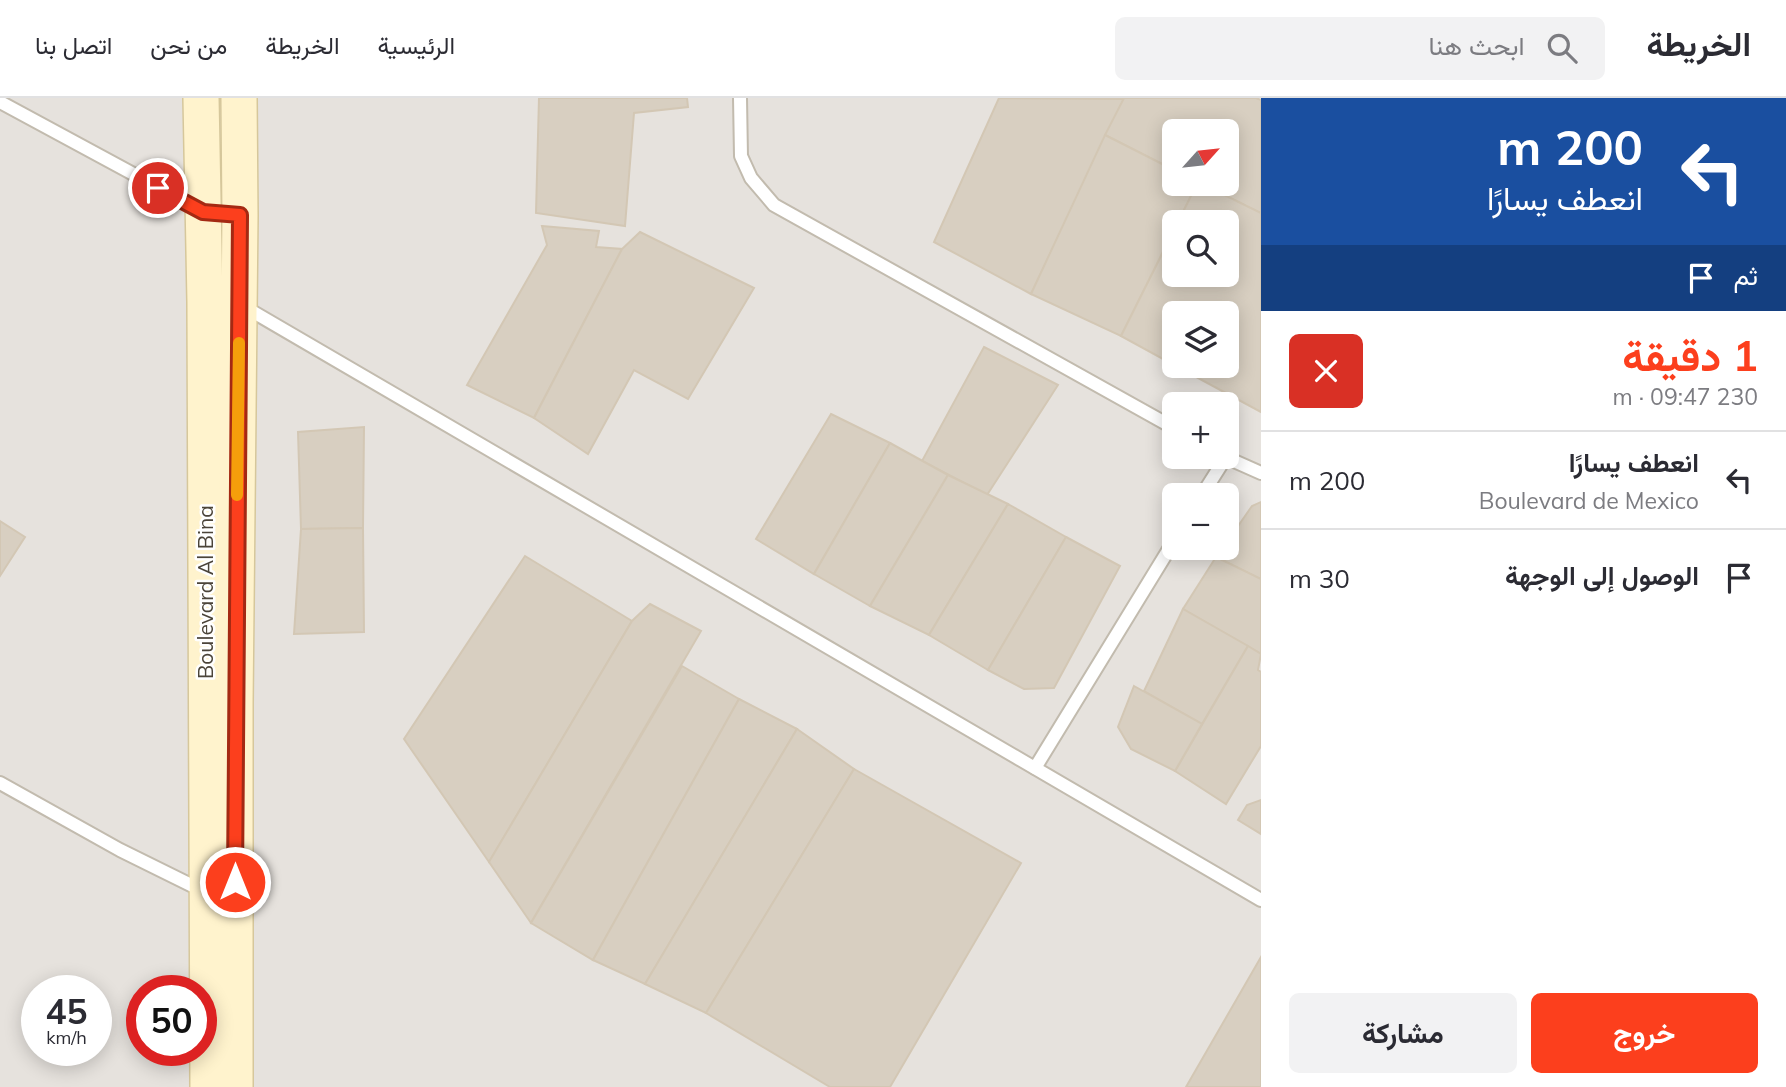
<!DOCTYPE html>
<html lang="ar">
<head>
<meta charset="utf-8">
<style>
  body { margin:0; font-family:Mulish,Vazirmatn,sans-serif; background:#f2f2f3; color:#2b2b33; direction:rtl; height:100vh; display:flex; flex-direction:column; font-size:26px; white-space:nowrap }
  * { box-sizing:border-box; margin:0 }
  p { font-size:23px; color:#7c7c81 }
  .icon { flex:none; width:38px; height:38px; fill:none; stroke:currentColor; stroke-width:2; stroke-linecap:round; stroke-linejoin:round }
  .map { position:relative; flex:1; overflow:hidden; direction:ltr }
  .side { display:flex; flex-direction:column; background:#fff; width:525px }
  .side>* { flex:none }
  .guide { background:#1a4fa0; color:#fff; overflow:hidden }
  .needle { width:46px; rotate:63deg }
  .buttons { position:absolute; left:1162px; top:21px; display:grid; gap:14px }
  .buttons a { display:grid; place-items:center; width:77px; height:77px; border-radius:10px; background:#fff; box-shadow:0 4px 18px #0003; font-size:35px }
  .speed { position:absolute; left:21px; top:877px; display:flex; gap:14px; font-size:35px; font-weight:700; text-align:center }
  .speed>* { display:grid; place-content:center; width:91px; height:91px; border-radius:50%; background:#fff; box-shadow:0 4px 18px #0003; line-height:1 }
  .speed small { font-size:18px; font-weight:400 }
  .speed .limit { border:10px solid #d22; background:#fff; color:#111 }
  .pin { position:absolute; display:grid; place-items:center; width:60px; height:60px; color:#fff; margin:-30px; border:4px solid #fff; border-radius:50%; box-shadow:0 2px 7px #0007 }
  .me { position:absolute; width:77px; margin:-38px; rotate:0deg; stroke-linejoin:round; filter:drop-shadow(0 0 5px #0008) }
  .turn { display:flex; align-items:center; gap:24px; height:147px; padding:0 28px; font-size:32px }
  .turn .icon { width:91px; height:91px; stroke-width:2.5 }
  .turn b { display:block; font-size:49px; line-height:60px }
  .then { display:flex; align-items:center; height:66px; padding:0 28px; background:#0003; gap:14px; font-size:26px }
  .round { display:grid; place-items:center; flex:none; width:74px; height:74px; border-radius:10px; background:#f2f2f3 }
  .summary { display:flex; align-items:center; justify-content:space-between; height:119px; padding:0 28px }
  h1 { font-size:42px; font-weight:700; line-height:52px; color:#fc3f1d }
  .button { display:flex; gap:14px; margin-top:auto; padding:14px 28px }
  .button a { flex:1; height:80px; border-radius:10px; background:#fc3f1d; color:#fff; font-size:28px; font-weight:700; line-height:80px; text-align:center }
  .button a+a { background:#f2f2f3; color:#2b2b33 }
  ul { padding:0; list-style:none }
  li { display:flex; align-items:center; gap:21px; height:98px; padding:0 28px; border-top:2px solid #e1e1e2 }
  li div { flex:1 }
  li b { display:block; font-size:26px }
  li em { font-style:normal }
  header { display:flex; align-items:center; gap:42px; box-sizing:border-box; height:98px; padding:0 35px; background:#fff; border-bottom:2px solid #e1e1e2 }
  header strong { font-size:33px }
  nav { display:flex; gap:38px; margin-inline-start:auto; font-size:24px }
  .search { width:490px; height:63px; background:#f2f2f3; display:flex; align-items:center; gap:18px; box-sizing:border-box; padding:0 24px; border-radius:10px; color:#7c7c81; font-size:26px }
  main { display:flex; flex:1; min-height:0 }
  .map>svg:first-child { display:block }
  .industrial { fill:#e6e2dd; fill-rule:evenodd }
  .building { fill:#d8cfc1; stroke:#d3c7b4; stroke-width:2 }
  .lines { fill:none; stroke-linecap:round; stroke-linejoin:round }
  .service-casing { stroke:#c2bbae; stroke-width:16 }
  .secondary-casing { stroke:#d6c79b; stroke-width:38 }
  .service { stroke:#fff; stroke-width:12 }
  .secondary { stroke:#fff3cd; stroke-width:35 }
  .route-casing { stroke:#a42913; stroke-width:18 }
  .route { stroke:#fc3f1d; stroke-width:12 }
  .slow { stroke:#f59e0b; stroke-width:12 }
  .labels { text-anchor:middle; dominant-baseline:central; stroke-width:5; stroke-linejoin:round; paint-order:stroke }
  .street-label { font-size:21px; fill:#4b4439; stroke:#fff }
</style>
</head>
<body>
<header>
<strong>الخريطة</strong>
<div class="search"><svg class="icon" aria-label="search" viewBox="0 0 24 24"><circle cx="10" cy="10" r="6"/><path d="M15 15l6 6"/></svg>ابحث هنا</div>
<nav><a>الرئيسية</a><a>الخريطة</a><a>من نحن</a><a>اتصل بنا</a></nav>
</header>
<main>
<section class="side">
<div class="guide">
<div class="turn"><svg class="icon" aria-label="left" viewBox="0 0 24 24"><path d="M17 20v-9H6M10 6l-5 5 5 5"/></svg><div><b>200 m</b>انعطف يسارًا</div></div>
<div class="then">ثم<svg class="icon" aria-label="arrive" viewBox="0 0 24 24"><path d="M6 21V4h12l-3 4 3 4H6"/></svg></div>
</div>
<div class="summary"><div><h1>1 دقيقة</h1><p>230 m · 09:47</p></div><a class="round" style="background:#d93025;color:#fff"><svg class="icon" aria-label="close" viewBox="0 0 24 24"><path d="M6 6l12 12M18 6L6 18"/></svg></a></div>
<ul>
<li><svg class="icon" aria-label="left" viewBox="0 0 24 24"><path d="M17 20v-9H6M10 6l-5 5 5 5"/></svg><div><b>انعطف يسارًا</b><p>Boulevard de Mexico</p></div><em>200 m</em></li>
<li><svg class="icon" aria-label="arrive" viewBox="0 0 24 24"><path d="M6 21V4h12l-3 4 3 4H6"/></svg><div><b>الوصول إلى الوجهة</b></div><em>30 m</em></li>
</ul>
<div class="button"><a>خروج</a><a>مشاركة</a></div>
</section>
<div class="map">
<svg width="1261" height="989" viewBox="0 0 1261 989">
  <rect width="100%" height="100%" fill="#f6f3ec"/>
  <path class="industrial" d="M0,0H1261V989H0ZM1174,33H1227V86H1174ZM1174,124H1227V177H1174ZM1174,215H1227V268H1174ZM1174,306H1227V359H1174ZM1174,397H1227V450H1174ZM37,892H96V952H37ZM142,892H201V952H142Z"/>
  <g class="building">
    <path d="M539,0H687L688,9L634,15L625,128L536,115Z"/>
    <path d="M999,0L1124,1L1031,196L934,144Z"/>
    <path d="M1256,0L1261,2V115L1202,86H1227V33H1174V72L1105,37L1124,0Z"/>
    <path d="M1105,37L1174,72V86H1197L1178,124H1174V132L1121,238L1031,196Z"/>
    <path d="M1197,86H1202L1261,115V314L1176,268H1227V215H1174V267L1121,238L1174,132V177H1227V124H1178Z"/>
    <path d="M542,128L599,133L596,149L622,151L534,320L467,287L547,147Z"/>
    <path d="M640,134L754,190L688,301L634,272L588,356L534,320L622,151Z"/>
    <path d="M984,249L1058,287L987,397L922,363Z"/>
    <path d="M831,316L890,345L814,476L756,441Z"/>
    <path d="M364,329L363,430L301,431L298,334Z"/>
    <path d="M890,345L948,377L870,508L814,476Z"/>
    <path d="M948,377L1008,406L929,537L870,508Z"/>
    <path d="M1261,404V481L1216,459L1223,450H1227V444L1252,408Z"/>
    <path d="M1008,406L1066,439L988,572L929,537Z"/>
    <path d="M0,423L25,439L0,478Z"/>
    <path d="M363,430L364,534L294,536L301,431Z"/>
    <path d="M1066,439L1120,468L1054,590L1024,591L988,572Z"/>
    <path d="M525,458L632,523L489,764L404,641Z"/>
    <path d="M1216,459L1261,481V556L1183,511Z"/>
    <path d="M650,506L701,533L531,825L489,764L632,523Z"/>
    <path d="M1183,511L1248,548L1202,626L1144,593Z"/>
    <path d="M1248,548L1261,556L1258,572L1261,574V648L1226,706L1175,673Z"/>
    <path d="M682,568L739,601L593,862L531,825Z"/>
    <path d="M1134,588L1202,626L1175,673L1131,651L1118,629Z"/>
    <path d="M739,601L797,631L645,886L593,862Z"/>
    <path d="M797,631L854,671L706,915L645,886Z"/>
    <path d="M854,671L1021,765L890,989H830L706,915Z"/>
    <path d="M1261,702V736L1238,722L1247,707Z"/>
    <path d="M1261,859V989H1186Z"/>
  </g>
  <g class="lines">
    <g class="service-casing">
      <g id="service">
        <path d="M740,0L741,58L751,80L774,107L1174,330"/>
        <path d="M0,4L200,112"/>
        <path d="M243,208L1261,802"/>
        <path d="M1225,359L1261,375"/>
        <path d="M1202,397L1226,359"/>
        <path d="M1035,670L1174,443"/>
        <path d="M0,685L120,752L203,793"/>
      </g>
    </g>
    <g class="secondary-casing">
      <g id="secondary">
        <path d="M201,0L205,204L208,989"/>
        <path d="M235,989V605L240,117L239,0"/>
      </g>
    </g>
    <use href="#service" class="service"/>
    <use href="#secondary" class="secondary"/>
  </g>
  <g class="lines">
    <g class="route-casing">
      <path id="route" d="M158,90L203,114L240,117L235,784"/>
    </g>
    <use href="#route" class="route"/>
    <path class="slow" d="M237,397L239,245"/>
  </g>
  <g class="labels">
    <g class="street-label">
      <text transform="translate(205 494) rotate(-90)">Boulevard Al Bina</text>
    </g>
  </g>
</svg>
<div class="buttons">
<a><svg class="needle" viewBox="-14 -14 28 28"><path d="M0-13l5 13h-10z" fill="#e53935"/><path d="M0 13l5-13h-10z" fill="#7c7c81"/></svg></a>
<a><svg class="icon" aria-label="search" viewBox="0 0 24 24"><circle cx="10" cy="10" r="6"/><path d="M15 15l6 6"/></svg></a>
<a><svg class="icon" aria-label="layers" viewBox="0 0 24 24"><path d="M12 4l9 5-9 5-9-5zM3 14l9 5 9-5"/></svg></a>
<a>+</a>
<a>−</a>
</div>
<div class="speed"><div>45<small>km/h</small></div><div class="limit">50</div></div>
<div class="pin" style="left:158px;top:90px;background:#d93025"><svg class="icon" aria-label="arrive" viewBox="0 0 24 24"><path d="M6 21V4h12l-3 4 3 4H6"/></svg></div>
<svg class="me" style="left:235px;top:784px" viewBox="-20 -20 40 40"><circle r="17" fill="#fc3f1d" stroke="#fff" stroke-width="3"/><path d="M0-11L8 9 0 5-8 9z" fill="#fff"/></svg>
</div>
</main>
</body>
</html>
